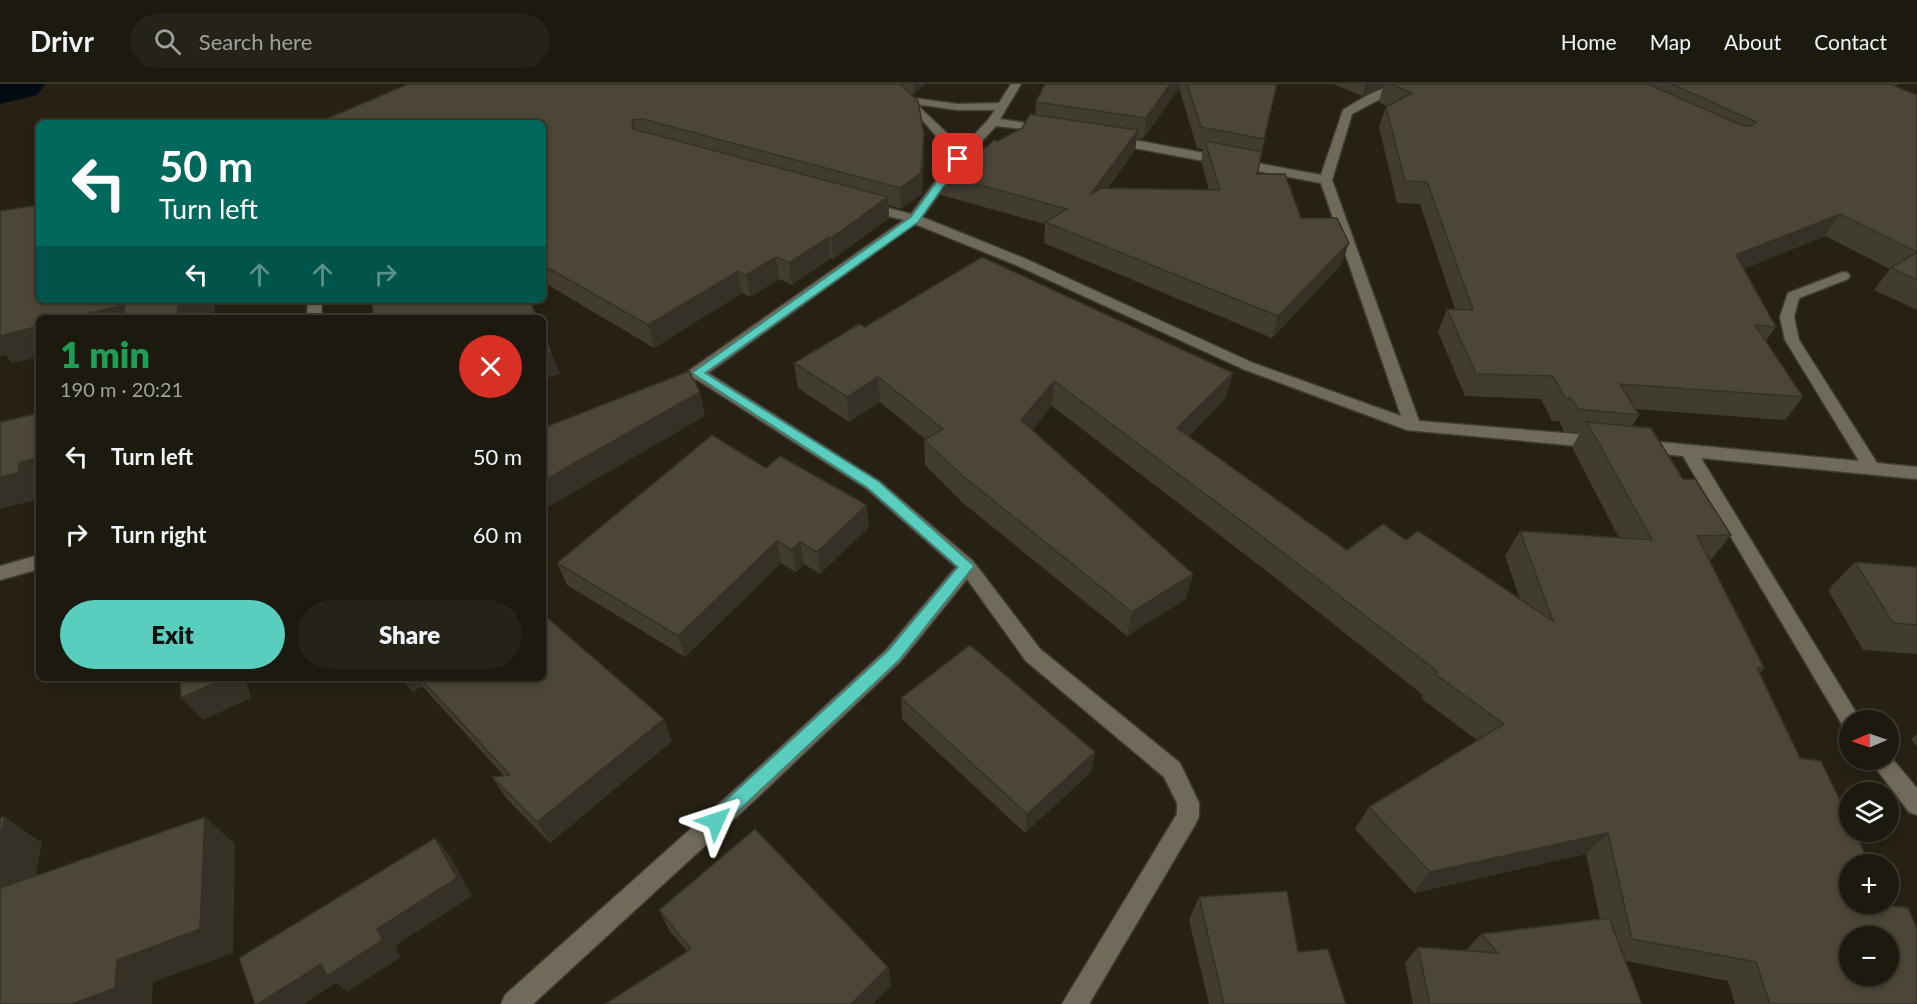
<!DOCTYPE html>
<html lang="en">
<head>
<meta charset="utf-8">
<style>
  body { margin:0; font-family:Lato,sans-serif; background:#252218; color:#f1f3f6; height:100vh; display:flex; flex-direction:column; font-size:22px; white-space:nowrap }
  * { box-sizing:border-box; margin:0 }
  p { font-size:20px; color:#a0a09e }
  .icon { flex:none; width:33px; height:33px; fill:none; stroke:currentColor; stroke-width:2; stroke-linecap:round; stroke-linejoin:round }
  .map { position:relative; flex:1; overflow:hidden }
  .sheet { position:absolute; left:36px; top:231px; width:510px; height:366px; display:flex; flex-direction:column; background:#1c190f; border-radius:9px; box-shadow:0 3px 9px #0003,0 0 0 2px #3a382f }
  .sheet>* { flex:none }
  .top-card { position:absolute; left:36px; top:36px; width:510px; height:183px; border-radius:9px; box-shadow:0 3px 9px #0003,0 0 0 2px #3a382f; background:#00695c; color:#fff; overflow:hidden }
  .needle { width:39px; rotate:268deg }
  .buttons { position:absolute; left:1839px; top:626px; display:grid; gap:12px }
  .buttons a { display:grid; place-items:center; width:60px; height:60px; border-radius:50%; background:#1c190f; box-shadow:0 3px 9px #0003,0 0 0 2px #3a382f; font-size:30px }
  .pin { position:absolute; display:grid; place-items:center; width:51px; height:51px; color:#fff; margin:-26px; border-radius:12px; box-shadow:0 3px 9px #0006 }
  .me { position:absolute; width:66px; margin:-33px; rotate:48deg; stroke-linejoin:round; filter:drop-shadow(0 0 4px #0008) }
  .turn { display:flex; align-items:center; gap:21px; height:126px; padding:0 24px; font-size:27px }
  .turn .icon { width:78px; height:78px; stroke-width:2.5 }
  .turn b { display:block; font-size:42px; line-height:51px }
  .lanes { display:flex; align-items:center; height:57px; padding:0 24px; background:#0003; justify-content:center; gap:30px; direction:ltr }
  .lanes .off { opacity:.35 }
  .round { display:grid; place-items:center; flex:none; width:63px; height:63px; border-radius:32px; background:#252218 }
  .headline { display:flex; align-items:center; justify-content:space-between; height:102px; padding:0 24px }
  h1 { font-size:36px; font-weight:800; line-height:45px; color:#1e9e55 }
  .button { display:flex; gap:12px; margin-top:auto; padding:12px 24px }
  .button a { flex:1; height:69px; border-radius:36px; background:#5acebe; color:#111; font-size:24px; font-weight:800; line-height:69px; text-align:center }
  .button a+a { background:#252218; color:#f1f3f6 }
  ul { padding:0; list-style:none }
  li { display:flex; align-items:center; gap:18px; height:78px; padding:0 24px }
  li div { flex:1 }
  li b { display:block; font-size:22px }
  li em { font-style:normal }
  header { display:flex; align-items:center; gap:36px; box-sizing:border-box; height:84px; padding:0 30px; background:#1c190f; border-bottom:2px solid #3a382f }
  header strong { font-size:28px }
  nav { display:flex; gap:33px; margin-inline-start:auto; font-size:21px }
  .search { width:420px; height:54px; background:#252218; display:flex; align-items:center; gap:15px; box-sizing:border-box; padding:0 21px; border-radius:33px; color:#a0a09e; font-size:22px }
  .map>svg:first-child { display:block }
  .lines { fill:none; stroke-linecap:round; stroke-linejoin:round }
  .river { fill:#020b13; fill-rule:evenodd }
  .street-casing { stroke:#413d34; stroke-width:3 }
  .street { fill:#706a5b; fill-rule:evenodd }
  .wall { fill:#413c30; fill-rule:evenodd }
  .shaded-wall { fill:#353127 }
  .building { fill:#4c4638; stroke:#353127; stroke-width:1.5; fill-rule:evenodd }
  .route { fill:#5acebe; stroke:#3a867c; stroke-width:1.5 }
</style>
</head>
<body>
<header>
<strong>Drivr</strong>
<div class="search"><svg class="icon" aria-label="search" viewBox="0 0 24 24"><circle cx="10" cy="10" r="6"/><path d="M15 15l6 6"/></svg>Search here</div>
<nav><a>Home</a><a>Map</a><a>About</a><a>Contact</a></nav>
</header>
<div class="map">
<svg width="1917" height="920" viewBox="0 0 1917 920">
  <rect width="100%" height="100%" fill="#262114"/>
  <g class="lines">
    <path class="river" d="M0,0H45L37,11L0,20Z"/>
    <g class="street-casing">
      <g id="street">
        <path d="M1011,0H1021L1000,35L1047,42L1053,45L1047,48L996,42L962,78L922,133L1026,175L1253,279L1401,332L1321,99L1113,60L1107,56L1113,52L1321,91L1343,26C1364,13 1384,0 1408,0L1352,30L1332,96L1419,337L1600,352L1606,354L1608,358L1606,362L1600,364L1407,346L1243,285L1016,181L915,140L708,289L879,397L973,477L1040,565L1180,679L1199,719V732L1196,739L1089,920H1062L1177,730V719L1164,693L1026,577L967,495L900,578L758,713L533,920H501L505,911L742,699L886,566L956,483L867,405L696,295L688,298L680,293L904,136L859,125L858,122L859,119L864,118L911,130L952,75C940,55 914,21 891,15V11L957,20L999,19ZM916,20L957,26H995L988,36L959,67L949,51Z"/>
        <path d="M1843,188L1848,189L1850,192L1848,195L1799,214L1794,233L1799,256L1877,379L1917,383V395L1701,374L1857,630L1860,636H1850V645L1843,642L1683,372L1639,368L1633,366L1631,362L1633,358L1639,356L1859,377L1785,256L1780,233L1788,209Z"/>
        <path d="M308,216H322L321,234H307Z"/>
        <path d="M39,471V485L0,496V482Z"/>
        <path d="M1888,670L1917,704V731L1909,728L1869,675H1888Z"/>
      </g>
    </g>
    <use href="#street" class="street"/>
  </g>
  <g class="wall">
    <path d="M408,0H925L914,10L910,9L924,71L922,110L901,125L888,121L889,134L833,175L831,174L792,201L779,195L750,213L742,209L654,264L543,198V39Z"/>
    <path d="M1045,0H1277L1257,90L1301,134L1342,180L1272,254L1044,159L1045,140L941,111L940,90L998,57L1022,44L1035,30L1036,18ZM1179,4L1197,64L1203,65L1201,77L1209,106L1108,104L1135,66L1136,54L1143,55Z"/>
    <path d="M1333,0H1900L1894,2L1917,11V226L1874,206L1890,185L1825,152L1743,185L1776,243L1766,257L1803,313L1785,336L1636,325L1639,331L1632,342L1683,395L1731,451L1711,476H1709L1764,584L1760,589L1917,920H1735L1728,897L1626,877L1642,920H1413L1405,879L1418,863L1467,867L1466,866L1481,850L1600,835L1586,770L1414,809L1355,745L1369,723L1477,656L1421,614L1423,611L1264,485L1052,322L1032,346L1186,515L1127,552L963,419L925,381L924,356L925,355L880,318L849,338L798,304L794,279L865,243L1226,314L1188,353L1347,466L1406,456L1520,515L1505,472L1520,447L1619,454L1572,363L1580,349L1564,348L1559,337H1552L1541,315L1465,312L1438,248L1447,225H1455L1420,120L1397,119L1379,43L1386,23L1387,22L1379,18L1383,3L1362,12Z"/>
    <path d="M766,384L869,443L820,490L804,480L796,488L781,479L685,573L567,501L557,479Z"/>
    <path d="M1855,478L1917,483V570L1863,566L1828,506Z"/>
    <path d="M401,594H543L672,657L550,759L506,714L492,693L504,692L422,602L413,608Z"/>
    <path d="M901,614L1095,668L1091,688L1025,749L902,635Z"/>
    <path d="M1917,650V663L1911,655Z"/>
    <path d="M1199,813L1298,868L1346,920H1209L1189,836Z"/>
    <path d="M659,826L888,883L891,902L687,867L669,846Z"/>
  </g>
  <g class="shaded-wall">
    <path d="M914,0H925L914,10Z"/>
    <path d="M1170,0H1180L1179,4L1143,55L1146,34Z"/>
    <path d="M1366,0H1384L1383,3L1362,12Z"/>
    <path d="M1138,46L1135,66L1088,131L1091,110Z"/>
    <path d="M924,50V71L922,110L901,125L900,104Z"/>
    <path d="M888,113L889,134L833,175L831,154Z"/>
    <path d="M1840,130L1825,152L1722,194L1736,171Z"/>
    <path d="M829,153L831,174L792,201L789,179Z"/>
    <path d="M1349,159L1342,180L1272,254L1278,232Z"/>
    <path d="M776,173L779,195L750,213L746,191Z"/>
    <path d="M738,187L742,209L654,264L648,241Z"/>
    <path d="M177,216H214L215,228L193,234H178Z"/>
    <path d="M124,221L133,234H71Z"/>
    <path d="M39,242V273L12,279L5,271L0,272V251Z"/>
    <path d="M551,268L560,290L543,295V270Z"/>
    <path d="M1233,289L1226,314L1172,370L1177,344Z"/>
    <path d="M878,293L880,318L849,338L847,313Z"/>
    <path d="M1054,297L1052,322L1019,361L1021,336Z"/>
    <path d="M700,308L705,332L543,426V397Z"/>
    <path d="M39,374V415L0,425V393L20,378Z"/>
    <path d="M867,421L869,443L820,490L817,468Z"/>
    <path d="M777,457L781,479L685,573L678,552Z"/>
    <path d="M800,458L804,480L796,488L792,466Z"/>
    <path d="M1193,490L1186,515L1127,552L1132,528Z"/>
    <path d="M225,594H245L251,614L203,636L181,614Z"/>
    <path d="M403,594H417L422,602L413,608Z"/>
    <path d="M664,635L672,657L550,759L537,738Z"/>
    <path d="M1095,668L1091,688L1025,749L1027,730Z"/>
    <path d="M5,733L42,759L27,833L0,817V753Z"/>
    <path d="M205,733L235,760L233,869L153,898L152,920H72L117,876Z"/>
    <path d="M1608,749L1586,770L1414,809L1430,788Z"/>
    <path d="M435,754L451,773L472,812L395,862L401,873L347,908L336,899L304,920H258Z"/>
    <path d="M888,883L891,902L873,920H851Z"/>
  </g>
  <g class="building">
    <path d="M408,0H900L918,17L924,50L921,89L900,104L643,35L632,36L633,45L888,113L831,154L829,153L789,179L776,173L746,191L738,187L648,241L543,181V39H317Z"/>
    <path d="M1045,0H1170L1146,34L1036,18Z"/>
    <path d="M1187,0H1277L1264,55L1201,43Z"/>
    <path d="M1390,0H1648L1743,42H1752L1756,38L1672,0H1890L1917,11V168L1840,130L1736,171L1776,243L1755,241L1803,313L1620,300L1639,331L1578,325L1571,314H1565L1553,292L1476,290L1447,225L1473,226L1427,98L1405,97L1386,23L1412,9Z"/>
    <path d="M1030,30L1138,46L1091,110L1101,104L1220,106L1205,57L1262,68L1257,90H1285L1301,134H1337L1349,159L1278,232L1045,138L1067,125L940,90L945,84L987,63L994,56L998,57L1022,44Z"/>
    <path d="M39,121V216H177L178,234H124V221L71,234H39V242L0,252V127Z"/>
    <path d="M1917,168V196L1891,184Z"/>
    <path d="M982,173L1233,289L1177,344L1347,466L1383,440L1406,456L1418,447L1553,537L1520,447L1652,456L1587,338L1651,344L1683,395H1695L1731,451L1697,452L1764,584H1757L1800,674L1821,677L1850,737V747H1854L1870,780H1850V819H1888L1889,821L1908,824L1917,845V920H1770L1756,878L1632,855L1608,749L1430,788L1369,723L1504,640L1435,590L1438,588L1272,460L1054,297L1021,336L1193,490L1132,528L964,393L924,356L943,345L878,293L847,313L794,279L859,240L865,243ZM1850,852H1888V891H1850Z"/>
    <path d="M371,216H530L537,234H374Z"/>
    <path d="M543,248L551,268L543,270Z"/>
    <path d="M689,287L700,308L543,397V344Z"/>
    <path d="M39,329V374L20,378L18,389L0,393V338Z"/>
    <path d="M712,351L766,384L780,372L867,421L817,468L800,458L792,466L777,457L678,552L557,479Z"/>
    <path d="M1855,478L1917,483V541L1893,539Z"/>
    <path d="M543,530L664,635L537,738L492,693L510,691L420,594H543Z"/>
    <path d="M970,561L1095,668L1027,730L901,614Z"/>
    <path d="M180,594H225L181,614Z"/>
    <path d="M5,733L0,753V734Z"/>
    <path d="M205,733L200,845L117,876L115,904L72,920H0V804Z"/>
    <path d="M755,745L888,883L851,920H605L691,865L659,826Z"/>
    <path d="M435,754L457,794L377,845L383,856L327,892L321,880L258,920H255L239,874Z"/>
    <path d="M1287,807L1298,868L1328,865L1346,920H1224L1199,813Z"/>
    <path d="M1609,834L1642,920H1430L1418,863L1498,869L1481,850Z"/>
  </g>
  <path class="route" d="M955,73L963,75L918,138L705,289L878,397L974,482L899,576L722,742L716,745L710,742L708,737L710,731L888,567L958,483L868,404L692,289L911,133Z"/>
</svg>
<div class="buttons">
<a><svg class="needle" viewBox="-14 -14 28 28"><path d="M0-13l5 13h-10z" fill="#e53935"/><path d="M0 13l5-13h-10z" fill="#a0a09e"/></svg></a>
<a><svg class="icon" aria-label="layers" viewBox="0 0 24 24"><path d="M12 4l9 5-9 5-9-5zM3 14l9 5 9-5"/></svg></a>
<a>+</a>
<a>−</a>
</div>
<div class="pin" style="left:958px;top:75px;background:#d93025"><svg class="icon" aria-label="arrive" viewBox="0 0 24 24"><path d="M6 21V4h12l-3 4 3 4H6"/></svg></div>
<svg class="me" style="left:716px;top:737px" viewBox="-20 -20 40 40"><path d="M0-17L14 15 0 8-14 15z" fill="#5acebe" stroke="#fff" stroke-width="4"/></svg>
<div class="top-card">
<div class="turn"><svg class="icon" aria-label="left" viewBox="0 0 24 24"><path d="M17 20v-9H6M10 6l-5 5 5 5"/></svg><div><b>50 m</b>Turn left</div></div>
<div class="lanes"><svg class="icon" aria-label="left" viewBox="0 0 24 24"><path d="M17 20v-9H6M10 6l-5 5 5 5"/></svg><svg class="icon off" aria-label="ahead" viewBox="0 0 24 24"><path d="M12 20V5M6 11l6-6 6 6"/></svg><svg class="icon off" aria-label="ahead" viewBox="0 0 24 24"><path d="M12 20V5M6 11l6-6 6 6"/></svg><svg class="icon off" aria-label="right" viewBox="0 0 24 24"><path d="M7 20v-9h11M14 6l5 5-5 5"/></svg></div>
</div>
<section class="sheet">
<div class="headline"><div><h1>1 min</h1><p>190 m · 20:21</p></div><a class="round" style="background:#d93025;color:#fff"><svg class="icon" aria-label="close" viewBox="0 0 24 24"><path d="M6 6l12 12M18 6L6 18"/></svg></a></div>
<ul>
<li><svg class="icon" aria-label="left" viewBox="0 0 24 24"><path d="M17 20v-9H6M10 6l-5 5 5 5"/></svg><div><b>Turn left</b></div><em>50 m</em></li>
<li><svg class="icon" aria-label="right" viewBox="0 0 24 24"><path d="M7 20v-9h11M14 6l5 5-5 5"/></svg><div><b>Turn right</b></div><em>60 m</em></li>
</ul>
<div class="button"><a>Exit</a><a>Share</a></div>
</section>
</div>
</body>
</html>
